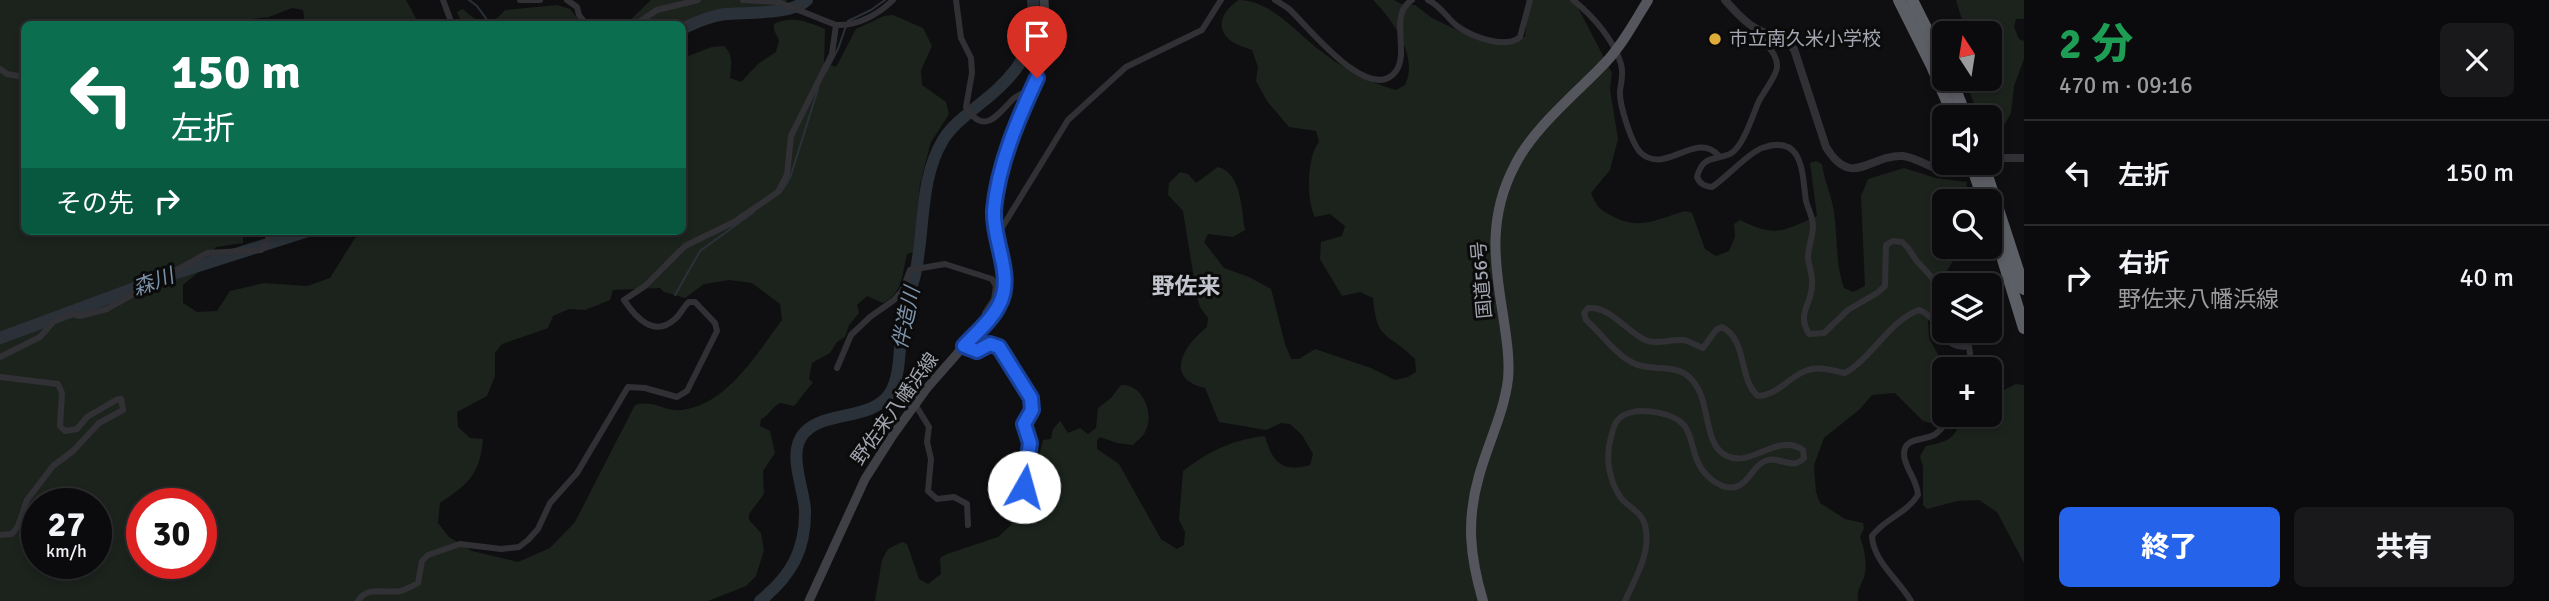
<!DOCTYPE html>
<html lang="ja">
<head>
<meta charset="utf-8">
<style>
  body { margin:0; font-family:Signika,"Noto Sans JP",sans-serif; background:#19191b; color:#f1f3f6; height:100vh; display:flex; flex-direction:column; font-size:26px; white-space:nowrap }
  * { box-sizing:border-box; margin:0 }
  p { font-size:23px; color:#9a9b9d }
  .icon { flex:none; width:38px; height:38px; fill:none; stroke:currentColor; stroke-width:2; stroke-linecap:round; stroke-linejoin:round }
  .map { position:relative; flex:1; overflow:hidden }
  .panel { display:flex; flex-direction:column; background:#0b0b0d; width:525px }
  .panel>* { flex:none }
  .hud { position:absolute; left:21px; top:21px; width:665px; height:214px; border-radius:10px; box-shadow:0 4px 10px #0003,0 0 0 2px #2b2b2e; background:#0b6e4f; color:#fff; overflow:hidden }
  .needle { width:46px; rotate:348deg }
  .controls { position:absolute; left:1932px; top:21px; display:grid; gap:14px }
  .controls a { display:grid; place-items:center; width:70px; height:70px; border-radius:10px; background:#0b0b0d; box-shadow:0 4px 10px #0003,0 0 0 2px #2b2b2e; font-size:35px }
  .speed { position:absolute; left:21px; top:488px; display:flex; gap:14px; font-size:35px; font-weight:700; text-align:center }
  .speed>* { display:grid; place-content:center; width:91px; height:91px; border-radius:50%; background:#0b0b0d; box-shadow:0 4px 10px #0003,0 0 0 2px #2b2b2e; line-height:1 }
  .speed small { font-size:18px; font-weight:400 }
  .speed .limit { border:10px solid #d22; background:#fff; color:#111 }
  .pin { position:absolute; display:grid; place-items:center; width:60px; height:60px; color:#fff; margin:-72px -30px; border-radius:50% 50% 50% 0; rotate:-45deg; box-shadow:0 0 7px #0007 }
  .pin .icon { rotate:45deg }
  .me { position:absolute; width:77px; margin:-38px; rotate:7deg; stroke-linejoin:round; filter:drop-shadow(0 0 5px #0008) }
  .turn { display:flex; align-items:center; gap:24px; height:147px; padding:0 35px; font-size:32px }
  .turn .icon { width:91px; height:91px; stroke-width:2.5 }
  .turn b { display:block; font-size:49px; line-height:60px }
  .then { display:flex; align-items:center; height:66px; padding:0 35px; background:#0003; gap:14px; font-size:26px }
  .round { display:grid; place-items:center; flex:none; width:74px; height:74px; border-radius:10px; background:#19191b }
  .summary { display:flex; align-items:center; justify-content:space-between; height:119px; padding:0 35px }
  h1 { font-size:42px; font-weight:800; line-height:52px; color:#1e9e55 }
  .button { display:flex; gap:14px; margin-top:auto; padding:14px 35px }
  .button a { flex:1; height:80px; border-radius:10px; background:#2563eb; color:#fff; font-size:28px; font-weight:800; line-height:80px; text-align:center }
  .button a+a { background:#19191b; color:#f1f3f6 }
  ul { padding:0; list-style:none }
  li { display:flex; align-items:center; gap:21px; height:105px; padding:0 35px; border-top:2px solid #2b2b2e }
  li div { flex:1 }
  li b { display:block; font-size:26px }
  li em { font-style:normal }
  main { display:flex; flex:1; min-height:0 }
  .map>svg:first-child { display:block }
  .green { fill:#1c231d; fill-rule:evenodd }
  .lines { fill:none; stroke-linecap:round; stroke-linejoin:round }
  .stream { stroke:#2a3138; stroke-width:2 }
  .river { stroke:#2a3138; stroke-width:12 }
  .minor { stroke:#313135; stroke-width:6 }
  .tertiary { stroke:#313135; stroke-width:8 }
  .secondary { stroke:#3f4045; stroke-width:9 }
  .trunk { stroke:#55565d; stroke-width:10 }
  .motorway { stroke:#5d5f66; stroke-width:12 }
  .route-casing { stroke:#184099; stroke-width:18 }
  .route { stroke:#2563eb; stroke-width:12 }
  .poi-dot { fill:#dfac39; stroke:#0b0b0c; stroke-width:2.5 }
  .labels { text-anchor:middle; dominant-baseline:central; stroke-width:6; stroke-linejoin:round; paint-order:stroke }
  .poi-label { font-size:19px; fill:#a2a6b0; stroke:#0b0b0c; text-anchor:start }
  .street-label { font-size:19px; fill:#a2a6b0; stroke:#0b0b0c }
  .water-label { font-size:21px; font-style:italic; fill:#7b92a9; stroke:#0b0b0c }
  .quarter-label { font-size:23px; font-weight:bold; fill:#c2c5cd; stroke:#0b0b0c }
</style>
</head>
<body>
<main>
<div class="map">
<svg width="2024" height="601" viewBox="0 0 2024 601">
  <rect width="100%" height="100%" fill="#0f0f11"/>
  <g class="green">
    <path d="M0,0H406L419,24H305L303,10L292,8L269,17L211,24H24V231H243V243L216,247L197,273L183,285V303L197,312L217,311L230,291L264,283L307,286L330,278L355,238L366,231H682L683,58L712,47L724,46C734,55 731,66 730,78L741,82L758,64L776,52L779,40L774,30V24C792,15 808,22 825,29L824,63L836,67L856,29L884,16L893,15L923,28L932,46L921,70L922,85L946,102L949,114L931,142L920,184L913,252L907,254C902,274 903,293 883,303L867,296L857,305L859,313L849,325L845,337L837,342L830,353L812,363L809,379L813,383C806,390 800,399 794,406L780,403C771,408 770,415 761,419L760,426L770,431L775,453L763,471L764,494L749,514V520L761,533L764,550L756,576L746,586L708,601H0ZM729,280L752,283L780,304L782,320C757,353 728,404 682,410C665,412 654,399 635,405L575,522L550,548L518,562L472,551L449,537L438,523L440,503C468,484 480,475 483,439L470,438L458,427L457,412L487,396L495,376V353L502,344L548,328L553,316L569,309L585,310L610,300L613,290L660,288L664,292L685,298L704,284ZM37,504H96V564H37ZM142,504H201V564H142Z"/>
    <path d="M651,0H787L778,12L744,16L729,12L708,14L683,25L629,24V21Z"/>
    <path d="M1239,0C1271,1 1294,30 1318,49C1341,67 1367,82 1396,90L1405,85C1419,57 1393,20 1373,0H1394L1401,4L1415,5L1432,18L1476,39L1506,41L1525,37L1528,5L1526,0H1574L1612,73L1610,90L1618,139L1610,170L1591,193C1596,206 1600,210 1612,216C1639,231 1658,219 1685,211L1692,213L1705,249L1716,256L1729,251L1735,237L1734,224L1740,220C1776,238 1783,231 1817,216L1810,163L1816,161L1822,164C1824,181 1832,196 1834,212C1838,238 1835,263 1844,288L1853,292L1865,286L1861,196L1868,179L1904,168L1936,178L1967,182L1965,201H1944V247H1953L1954,259L1936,290L1935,300L1928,317L1929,338L1946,369L1944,409L1931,423L1923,421L1895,393L1872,395L1860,409L1824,438L1814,465L1816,492L1820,503L1845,519L1863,523L1864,528L1860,537C1864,547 1867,562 1865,573C1863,584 1856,589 1858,601H875L882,560L888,549L902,542L907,544L919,579L928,584L941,574L940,558L947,554L998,537L1011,525L1018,506L1038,485L1041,471L1040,452L1043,440L1051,439L1053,429L1060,421L1068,433L1080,428L1088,434L1096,428L1098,408L1111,398L1121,385C1143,384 1155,414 1145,432C1143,437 1136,441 1133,445L1117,443L1100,437L1097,440V449L1119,464L1161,539L1177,549L1184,545L1185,532L1179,520L1183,471C1209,451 1232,440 1265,436C1272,462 1282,473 1310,465L1313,454L1302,435L1290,424L1281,423L1266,430L1219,422L1205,388C1163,378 1184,345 1207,327L1208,318L1200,307L1197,297L1183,211L1168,195L1169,183L1180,172L1188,174L1196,183L1218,167C1242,174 1241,208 1245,230L1233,237L1208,234L1204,242L1224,268L1249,277L1271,289L1285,344L1291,359H1299L1315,349L1371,368L1395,380L1408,377L1416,372L1415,359C1387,331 1377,342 1373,298L1360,292L1342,296L1320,259L1321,242L1342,236L1345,226L1330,214L1315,217C1306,201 1307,155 1319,142L1316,131L1289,127L1267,101L1256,81L1258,67L1252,50C1246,48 1237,45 1231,41C1213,27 1224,9 1239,0Z"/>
    <path d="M1956,0H2024V19H2016L2014,27L2019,39L2024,41V59L2014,86L2011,113L2001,131L1990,132V117H1979L1965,79H1990V33H1959L1963,23Z"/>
    <path d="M557,5L570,9L582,24H462L457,12L463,9C477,23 490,29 505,10Z"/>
    <path d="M2016,384L2024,385V563L1997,512L1979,500L1957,501L1927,509L1923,505V467L1920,456L1926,446C1952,441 1954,438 1964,415H1990V385H1994L2000,392Z"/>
  </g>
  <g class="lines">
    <g class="stream">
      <path d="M469,0L477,6L490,24"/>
      <path d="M848,21L871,10L885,0"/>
      <path d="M826,72L838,49L846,26"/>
      <path d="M781,192L790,178L818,89"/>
      <path d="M675,295L700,251L754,212"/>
    </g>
    <g class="river">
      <path d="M682,29C696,22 710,16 725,14C747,12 791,15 807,0"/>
      <path d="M0,338L173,274L308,231"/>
      <path d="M760,601C791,576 806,550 805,510C804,488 786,451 805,432C827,410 872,421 890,393C902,375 899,337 903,315C905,301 912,288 915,275C925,230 919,180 943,140C952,125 968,114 981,103C1006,84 1030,58 1034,27C1035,18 1033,8 1033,0"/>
    </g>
    <g class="minor">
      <path d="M443,0L452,24"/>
      <path d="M520,0H540"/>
      <path d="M567,0L577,7L579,15L586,24"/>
      <path d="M743,0L778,2L836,25C857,26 878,15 893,0"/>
      <path d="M956,0L961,38L971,58L972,73L966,107C983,135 996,117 1012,100C1017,95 1025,92 1032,90"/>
      <path d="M1275,0C1280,3 1285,6 1289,9C1306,24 1370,107 1396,71C1410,51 1388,15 1412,0"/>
      <path d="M1428,0C1441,6 1446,17 1457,26C1471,36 1505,50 1520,37L1530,0"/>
      <path d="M1573,0C1593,16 1614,40 1621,64C1624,74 1621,82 1620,91C1619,104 1631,142 1640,152C1665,177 1696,129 1719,156"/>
      <path d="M636,24L657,10L698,0"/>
      <path d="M1757,29C1762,43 1778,52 1777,67C1777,75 1763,93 1759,101C1753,114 1743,148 1730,154C1713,161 1703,155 1697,177C1700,184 1704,186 1712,187C1726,178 1748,153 1762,148C1804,133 1802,174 1806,201C1808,209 1813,217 1813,226C1813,237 1808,247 1808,258C1809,267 1813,275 1812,284C1812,306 1796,312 1809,334L1824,333L1848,310L1877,293L1885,286L1886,245L1893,241L1902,242L1908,248L1916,260L1944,291"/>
      <path d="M0,69L7,74L24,77"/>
      <path d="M995,230L1003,226L1068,120L1126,67L1202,30L1221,0"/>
      <path d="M1963,331L1969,346L1972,369"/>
      <path d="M964,346L977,351L990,344L999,347L1031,398L1032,410L1024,424L1030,443L1024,487"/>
      <path d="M0,357L40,337L54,321L72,314L80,316L107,309L207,253L261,250L265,247L271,231"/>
      <path d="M837,368L851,335L870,317L894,300L902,291L910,270L945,264L992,279L996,286L994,299L985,313L988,319"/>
      <path d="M0,377L58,384L62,393L60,426L65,431L77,429L87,417L116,400L121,399L123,410L99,423L73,451L53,466L27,500L18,526L12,534L0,535"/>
      <path d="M915,404L929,427L927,442L931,459L928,491L937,499L954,497L967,504L968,525"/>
      <path d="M358,601C368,585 385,594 401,591C407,589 413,586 418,583L422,561L428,555L460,544L501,549L519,547L528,540L538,529L550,503L577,473L628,387L645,388L677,397L687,391L717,331L715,323L695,302H689C683,307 681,314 675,319C654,338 636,318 624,300L645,286L685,246L734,222L778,192L787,175L791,136L832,54L836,25"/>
      <path d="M1625,601C1635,578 1652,553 1645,525C1642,512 1629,508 1621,498C1609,481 1605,457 1611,437C1614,425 1616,417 1629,413C1644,408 1673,413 1684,425C1692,435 1692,449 1697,460C1702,474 1722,493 1738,486C1750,481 1753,466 1765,461C1779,455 1792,471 1804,458L1803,450C1778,432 1751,468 1727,456C1701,444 1713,398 1689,377C1674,363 1651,372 1633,363C1615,354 1602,334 1586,320L1584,313L1588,308C1610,306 1626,331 1645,340C1656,345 1671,339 1683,340C1691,341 1696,346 1703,348L1716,330L1722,327C1748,340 1738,379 1758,396C1780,395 1791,373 1812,369C1823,367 1835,371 1845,373C1873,357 1889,321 1919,310C1941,317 1941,352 1969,346"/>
      <path d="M1911,601C1899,580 1873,561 1872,536C1884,519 1906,514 1918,495C1917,478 1904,468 1904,454C1904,437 1923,441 1934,435C1941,431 1947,422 1952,415"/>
    </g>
    <g class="tertiary">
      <path d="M1725,0C1734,10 1743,21 1755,28C1770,37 1780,34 1794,49L1826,147C1852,190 1870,154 1903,156C1918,158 1931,169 1945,171C1951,171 1957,170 1962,170"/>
      <path d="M1998,158H2024"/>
    </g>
    <path class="secondary" d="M809,601L865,479L893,435L927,388L1000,305L1004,278L995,230V209L1003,168L1014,134L1042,64L1046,34L1044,0"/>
    <path class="trunk" d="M1483,601C1470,557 1466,521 1479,476C1488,443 1504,413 1508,379C1510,358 1506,336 1503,315C1494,261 1488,216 1515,165C1534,127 1577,93 1606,62C1623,44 1635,21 1648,0"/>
    <g class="motorway">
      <path d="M1899,0L1932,66L1954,117"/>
      <path d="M1912,0L1944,64"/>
      <path d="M1951,79L1966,117"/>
      <path d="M1971,163L1984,201"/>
      <path d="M1983,163L2024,289"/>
      <path d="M1990,217L2024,328"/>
    </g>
  </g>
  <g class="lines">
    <g class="route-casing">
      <path id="route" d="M1024,487L1030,443L1024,424L1032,410L1031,398L999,347L990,344L977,351L964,346C976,333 991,321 999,305C1015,276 992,241 994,210C998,165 1018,119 1037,78"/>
    </g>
    <use href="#route" class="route"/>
  </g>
  <circle class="poi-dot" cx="1715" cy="39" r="7"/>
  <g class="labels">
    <g class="poi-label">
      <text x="1729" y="39">市立南久米小学校</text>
    </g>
    <g class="street-label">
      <text transform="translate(1482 280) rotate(-95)">国道56号</text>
      <text transform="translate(895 409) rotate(-54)">野佐来八幡浜線</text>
    </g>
    <g class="water-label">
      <text transform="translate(153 282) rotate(-20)">森川</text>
      <text transform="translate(906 318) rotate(-78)">伴造川</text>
    </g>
    <g class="quarter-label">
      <text x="1186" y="286">野佐来</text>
    </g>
  </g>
</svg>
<div class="controls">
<a><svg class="needle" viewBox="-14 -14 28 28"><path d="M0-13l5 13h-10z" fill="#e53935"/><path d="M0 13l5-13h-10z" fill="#9a9b9d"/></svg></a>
<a><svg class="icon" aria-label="sound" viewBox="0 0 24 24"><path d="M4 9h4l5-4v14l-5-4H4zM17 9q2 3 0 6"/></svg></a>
<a><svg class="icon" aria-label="search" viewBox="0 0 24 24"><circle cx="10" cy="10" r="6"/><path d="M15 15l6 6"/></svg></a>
<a><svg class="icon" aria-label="layers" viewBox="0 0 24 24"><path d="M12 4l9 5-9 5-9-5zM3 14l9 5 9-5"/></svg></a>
<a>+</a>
</div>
<div class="speed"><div>27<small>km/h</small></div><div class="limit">30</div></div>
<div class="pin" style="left:1037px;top:78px;background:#d93025"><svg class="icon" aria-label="arrive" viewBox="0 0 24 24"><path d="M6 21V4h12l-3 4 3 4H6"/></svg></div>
<svg class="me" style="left:1024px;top:487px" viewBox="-20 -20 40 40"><circle r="19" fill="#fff"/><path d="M0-13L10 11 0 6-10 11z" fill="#2563eb"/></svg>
<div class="hud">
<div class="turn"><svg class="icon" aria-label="left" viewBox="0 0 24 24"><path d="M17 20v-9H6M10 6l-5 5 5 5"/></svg><div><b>150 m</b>左折</div></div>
<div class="then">その先<svg class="icon" aria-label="right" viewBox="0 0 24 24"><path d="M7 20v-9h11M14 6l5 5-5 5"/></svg></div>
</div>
</div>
<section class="panel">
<div class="summary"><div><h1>2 分</h1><p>470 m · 09:16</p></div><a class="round"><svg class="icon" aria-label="close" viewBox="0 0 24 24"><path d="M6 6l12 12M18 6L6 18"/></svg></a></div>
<ul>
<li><svg class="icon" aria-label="left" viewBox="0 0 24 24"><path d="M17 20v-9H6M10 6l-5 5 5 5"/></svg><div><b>左折</b></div><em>150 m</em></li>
<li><svg class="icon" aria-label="right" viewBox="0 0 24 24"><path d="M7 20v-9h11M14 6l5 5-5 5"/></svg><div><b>右折</b><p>野佐来八幡浜線</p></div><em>40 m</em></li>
</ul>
<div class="button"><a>終了</a><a>共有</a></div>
</section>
</main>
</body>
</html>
